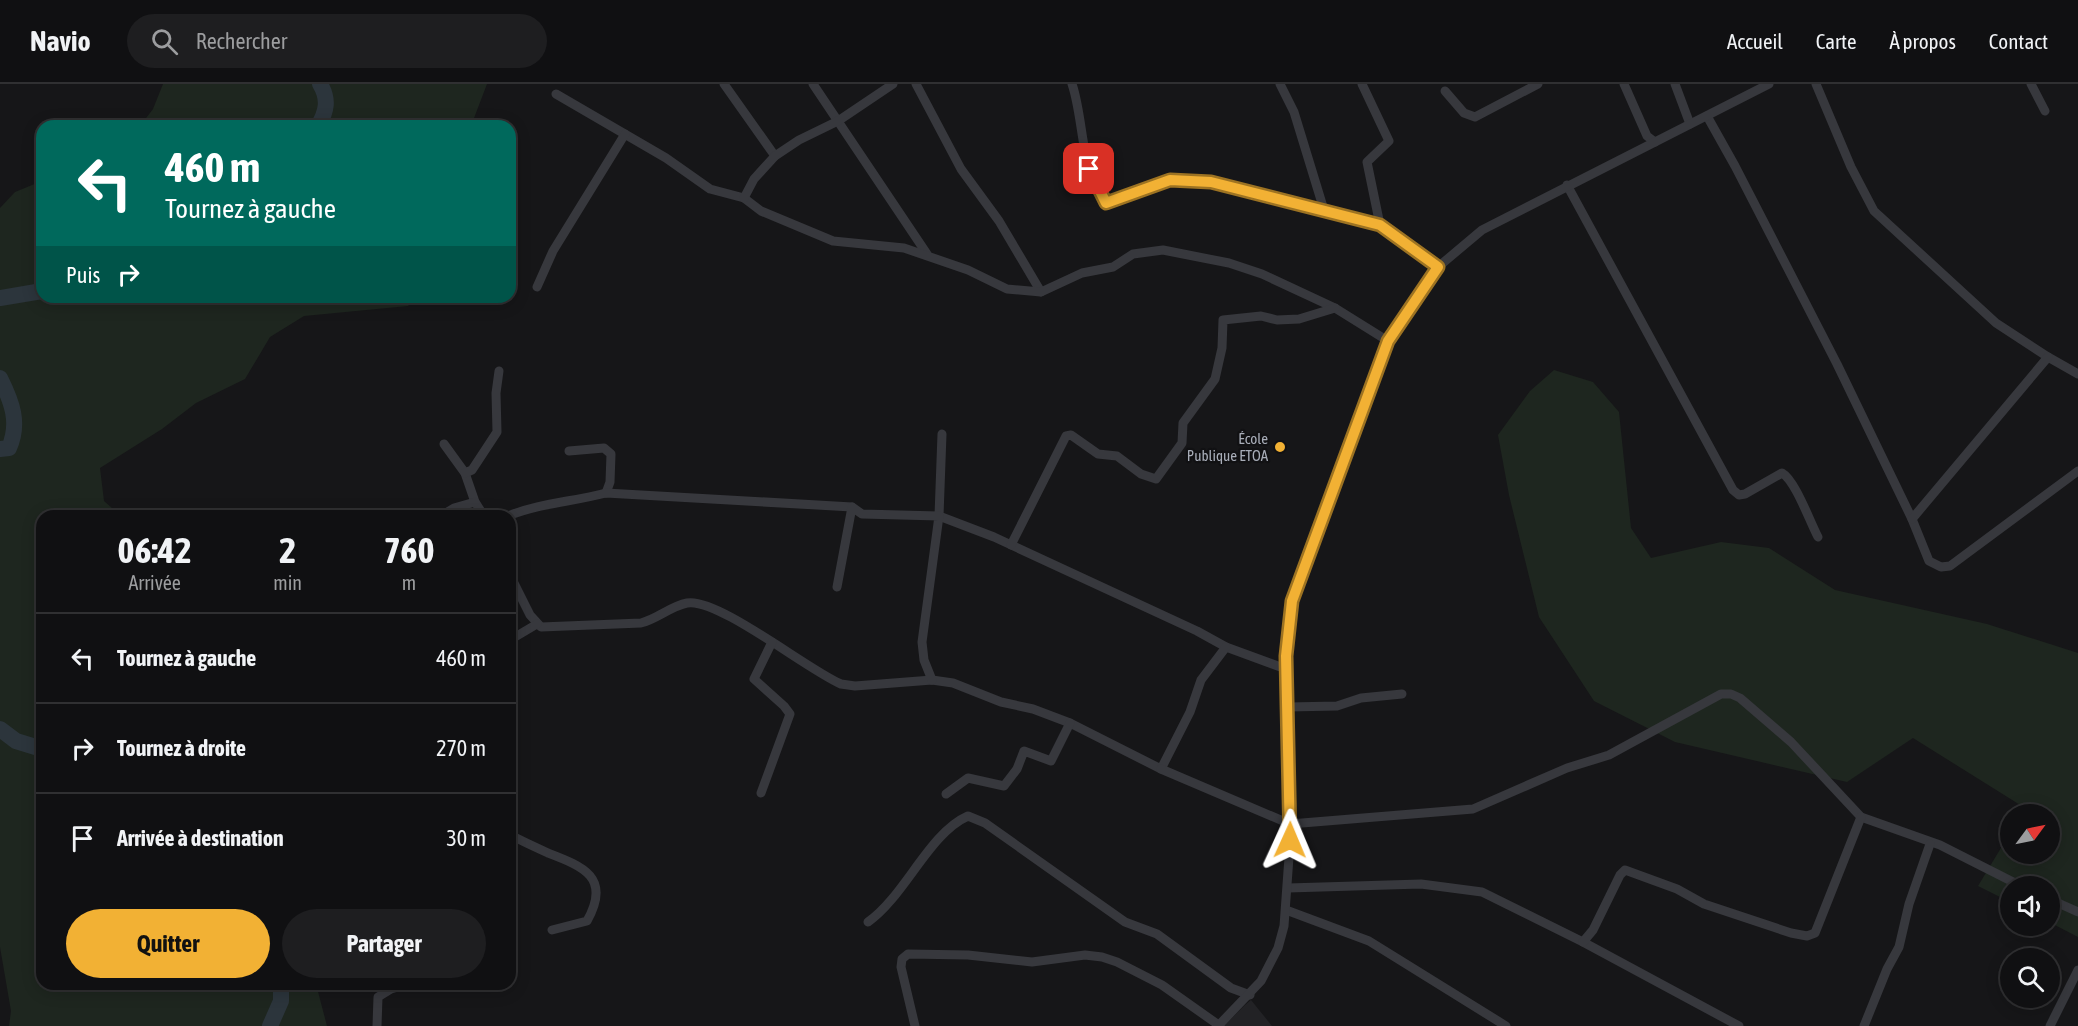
<!DOCTYPE html>
<html lang="fr">
<head>
<meta charset="utf-8">
<style>
  body { margin:0; font-family:"Asap Condensed",sans-serif; background:#1e1e20; color:#f1f3f6; height:100vh; display:flex; flex-direction:column; font-size:22px; white-space:nowrap }
  * { box-sizing:border-box; margin:0 }
  p { font-size:20px; color:#9c9d9f }
  .icon { flex:none; width:33px; height:33px; fill:none; stroke:currentColor; stroke-width:2; stroke-linecap:round; stroke-linejoin:round }
  .map { position:relative; flex:1; overflow:hidden }
  .side { position:absolute; left:36px; top:426px; width:480px; height:480px; display:flex; flex-direction:column; background:#101012; border-radius:18px; box-shadow:0 3px 15px #0003,0 0 0 2px #303032 }
  .side>* { flex:none }
  .banner { position:absolute; left:36px; top:36px; width:480px; height:183px; border-radius:18px; box-shadow:0 3px 15px #0003,0 0 0 2px #303032; background:#00695c; color:#fff; overflow:hidden }
  .needle { width:39px; rotate:57deg }
  .fabs { position:absolute; left:2000px; top:720px; display:grid; gap:12px }
  .fabs a { display:grid; place-items:center; width:60px; height:60px; border-radius:50%; background:#101012; box-shadow:0 3px 15px #0003,0 0 0 2px #303032; font-size:30px }
  .pin { position:absolute; display:grid; place-items:center; width:51px; height:51px; color:#fff; margin:-26px; border-radius:12px; box-shadow:0 3px 9px #0006 }
  .me { position:absolute; width:66px; margin:-33px; rotate:1deg; stroke-linejoin:round; filter:drop-shadow(0 0 4px #0008) }
  .turn { display:flex; align-items:center; gap:21px; height:126px; padding:0 30px; font-size:27px }
  .turn .icon { width:78px; height:78px; stroke-width:2.5 }
  .turn b { display:block; font-size:42px; line-height:51px }
  .then { display:flex; align-items:center; height:57px; padding:0 30px; background:#0003; gap:12px; font-size:22px }
  .eta { display:flex; justify-content:space-evenly; align-items:center; height:102px; text-align:center }
  .eta b { font-size:36px; font-weight:700; line-height:42px }
  .action { display:flex; gap:12px; margin-top:auto; padding:12px 30px }
  .action a { flex:1; height:69px; border-radius:36px; background:#f2b134; color:#111; font-size:24px; font-weight:700; line-height:69px; text-align:center }
  .action a+a { background:#1e1e20; color:#f1f3f6 }
  ul { padding:0; list-style:none }
  li { display:flex; align-items:center; gap:18px; height:90px; padding:0 30px; border-top:2px solid #303032 }
  li div { flex:1 }
  li b { display:block; font-size:22px }
  li em { font-style:normal }
  header { display:flex; align-items:center; gap:36px; box-sizing:border-box; height:84px; padding:0 30px; background:#101012; border-bottom:2px solid #303032 }
  header strong { font-size:28px }
  nav { display:flex; gap:33px; margin-inline-start:auto; font-size:21px }
  .search { width:420px; height:54px; background:#1e1e20; display:flex; align-items:center; gap:15px; box-sizing:border-box; padding:0 21px; border-radius:33px; color:#9c9d9f; font-size:22px }
  .map>svg:first-child { display:block }
  .built { fill:#222225 }
  .green { fill:#1e261f }
  .lines { fill:none; stroke-linecap:round; stroke-linejoin:round }
  .river { stroke:#2c353c; stroke-width:16 }
  .minor { stroke:#37383d; stroke-width:9 }
  .route-casing { stroke:#9d7322; stroke-width:15 }
  .route { stroke:#f2b134; stroke-width:10 }
  .poi-dot { fill:#f2b134; stroke:#111113; stroke-width:2 }
  .labels { text-anchor:middle; dominant-baseline:central; stroke-width:4.5; stroke-linejoin:round; paint-order:stroke }
  .poi-label { font-size:15px; fill:#a8adb8; stroke:#111113; text-anchor:end }
</style>
</head>
<body>
<header>
<strong>Navio</strong>
<div class="search"><svg class="icon" aria-label="search" viewBox="0 0 24 24"><circle cx="10" cy="10" r="6"/><path d="M15 15l6 6"/></svg>Rechercher</div>
<nav><a>Accueil</a><a>Carte</a><a>À propos</a><a>Contact</a></nav>
</header>
<div class="map">
<svg width="2078" height="942" viewBox="0 0 2078 942">
  <rect width="100%" height="100%" fill="#161618"/>
  <path class="built" d="M1251,916L1272,942H1224L1245,921Z"/>
  <g class="green">
    <path d="M163,0H487L471,42H140L153,25Z"/>
    <path d="M42,97V213H416L408,222L304,232L270,253L245,295L196,319L162,345L100,384L104,417L121,432H42V900H316L327,942H9L11,927L0,863V124L15,108Z"/>
    <path d="M1554,286L1593,298L1619,328L1631,444L1651,474L1721,458L1769,464L1835,506L1987,540L2078,569V853L2049,838V802H2010V818L1978,802L2010,749V770H2049V730H2021L2025,724L1913,654L1847,698L1675,658L1594,617L1539,533L1509,411L1498,351L1530,307Z"/>
  </g>
  <g class="lines">
    <g class="river">
      <path d="M318,42C327,27 329,15 320,0"/>
      <path d="M0,214L42,207"/>
      <path d="M0,294C12,318 20,339 9,364L0,365"/>
      <path d="M0,645L16,657L42,665"/>
      <path d="M270,942L281,917V900"/>
    </g>
    <g class="minor">
      <path d="M724,0L775,72"/>
      <path d="M813,0L927,170"/>
      <path d="M916,0L961,85L999,137L1041,208"/>
      <path d="M1072,0C1084,34 1081,94 1106,119L1170,96L1211,98L1380,141L1438,183"/>
      <path d="M1280,0L1294,28L1324,126"/>
      <path d="M1362,0L1389,57L1367,78L1380,141"/>
      <path d="M1624,0L1647,52L1655,58"/>
      <path d="M1675,0L1690,40"/>
      <path d="M1816,0L1851,83L1874,127L1996,239L2048,273L2078,290"/>
      <path d="M2031,0L2045,27"/>
      <path d="M1445,7L1464,29L1475,33L1538,0"/>
      <path d="M556,10L666,74L710,105L744,114L761,127L833,157L904,164L968,186L1007,205L1041,208L1082,189L1113,183L1133,170L1163,166L1229,179L1262,190L1335,224L1388,257"/>
      <path d="M1707,32L1735,82L1837,280L1912,435L1929,477L1941,483L1950,482L2078,387"/>
      <path d="M1567,101L1733,406L1739,411L1745,410L1782,389C1795,396 1810,438 1818,453"/>
      <path d="M744,114L754,95L775,72L799,56L838,37L893,0"/>
      <path d="M537,203L553,167L625,50"/>
      <path d="M942,350L939,432L994,453L1197,547L1226,563L1286,585"/>
      <path d="M444,360L465,389L475,418L484,432"/>
      <path d="M569,367L604,364L611,370L610,398L606,409"/>
      <path d="M465,389L472,386L497,348L496,309L499,287"/>
      <path d="M366,432H368"/>
      <path d="M441,432L454,424L475,418"/>
      <path d="M508,432C540,419 572,418 606,409L852,423"/>
      <path d="M1912,435L2048,273"/>
      <path d="M1011,461L1066,352L1071,351L1098,370L1117,372L1141,390L1156,395L1182,359L1183,339L1215,295L1222,264L1223,236L1261,232L1277,236L1299,235L1335,224"/>
      <path d="M510,491L530,531L541,543L641,539C657,535 671,522 687,519C717,513 808,586 841,600L855,602L932,596L953,599L1001,618L1033,625L1070,639L1161,685L1190,628L1201,596L1226,563"/>
      <path d="M837,503L852,423L862,430L939,432L922,558L924,576L932,596"/>
      <path d="M510,556L537,540"/>
      <path d="M1288,623L1337,622L1361,614L1402,610"/>
      <path d="M1161,685L1290,740L1473,725L1567,684L1609,671L1721,610H1731L1740,614L1791,658L1861,733L1940,761L2021,802"/>
      <path d="M761,709L790,630L784,622L754,595L772,558"/>
      <path d="M946,710L968,694L1004,702L1017,685L1024,667L1051,677L1070,639"/>
      <path d="M510,751C522,757 535,763 548,769C582,782 612,793 587,837L552,846"/>
      <path d="M1288,804L1421,800L1482,808L1583,858L1739,942"/>
      <path d="M2049,815L2078,828"/>
      <path d="M1286,826L1369,857L1506,942"/>
      <path d="M868,838C905,812 929,749 968,732L985,739L1125,838L1157,850L1231,904L1250,911"/>
      <path d="M1583,858L1593,846L1620,791L1625,786L1677,805L1704,820L1791,849L1807,852L1815,849L1861,733"/>
      <path d="M377,942L378,913L391,905L408,900"/>
      <path d="M915,942L901,883L902,875L908,870L968,871L1032,878L1085,871L1102,873L1117,878L1162,901L1220,942"/>
      <path d="M1218,942L1261,897L1278,864L1284,842L1289,773L1290,703L1286,572L1289,534L1328,418L1388,257L1438,183L1482,146L1769,0"/>
      <path d="M1864,942L1887,885L1899,863L1909,820L1930,760"/>
      <path d="M2050,942L2078,886"/>
    </g>
  </g>
  <g class="lines">
    <g class="route-casing">
      <path id="route" d="M1089,85L1106,119L1170,96L1211,98L1380,141L1438,183L1388,257L1292,517L1286,572L1290,756"/>
    </g>
    <use href="#route" class="route"/>
  </g>
  <circle class="poi-dot" cx="1280" cy="363" r="6"/>
  <g class="labels">
    <g class="poi-label">
      <text x="1268" y="354">École<tspan x="1268" dy="17">Publique ETOA</tspan></text>
    </g>
  </g>
</svg>
<div class="fabs">
<a><svg class="needle" viewBox="-14 -14 28 28"><path d="M0-13l5 13h-10z" fill="#e53935"/><path d="M0 13l5-13h-10z" fill="#9c9d9f"/></svg></a>
<a><svg class="icon" aria-label="sound" viewBox="0 0 24 24"><path d="M4 9h4l5-4v14l-5-4H4zM17 9q2 3 0 6"/></svg></a>
<a><svg class="icon" aria-label="search" viewBox="0 0 24 24"><circle cx="10" cy="10" r="6"/><path d="M15 15l6 6"/></svg></a>
</div>
<div class="pin" style="left:1089px;top:85px;background:#d93025"><svg class="icon" aria-label="arrive" viewBox="0 0 24 24"><path d="M6 21V4h12l-3 4 3 4H6"/></svg></div>
<svg class="me" style="left:1290px;top:756px" viewBox="-20 -20 40 40"><path d="M0-17L14 15 0 8-14 15z" fill="#f2b134" stroke="#fff" stroke-width="4"/></svg>
<div class="banner">
<div class="turn"><svg class="icon" aria-label="left" viewBox="0 0 24 24"><path d="M17 20v-9H6M10 6l-5 5 5 5"/></svg><div><b>460 m</b>Tournez à gauche</div></div>
<div class="then">Puis<svg class="icon" aria-label="right" viewBox="0 0 24 24"><path d="M7 20v-9h11M14 6l5 5-5 5"/></svg></div>
</div>
<section class="side">
<div class="eta">
<div><b>06:42</b><p>Arrivée</p></div>
<div><b>2</b><p>min</p></div>
<div><b>760</b><p>m</p></div>
</div>
<ul>
<li><svg class="icon" aria-label="left" viewBox="0 0 24 24"><path d="M17 20v-9H6M10 6l-5 5 5 5"/></svg><div><b>Tournez à gauche</b></div><em>460 m</em></li>
<li><svg class="icon" aria-label="right" viewBox="0 0 24 24"><path d="M7 20v-9h11M14 6l5 5-5 5"/></svg><div><b>Tournez à droite</b></div><em>270 m</em></li>
<li><svg class="icon" aria-label="arrive" viewBox="0 0 24 24"><path d="M6 21V4h12l-3 4 3 4H6"/></svg><div><b>Arrivée à destination</b></div><em>30 m</em></li>
</ul>
<div class="action"><a>Quitter</a><a>Partager</a></div>
</section>
</div>
</body>
</html>
